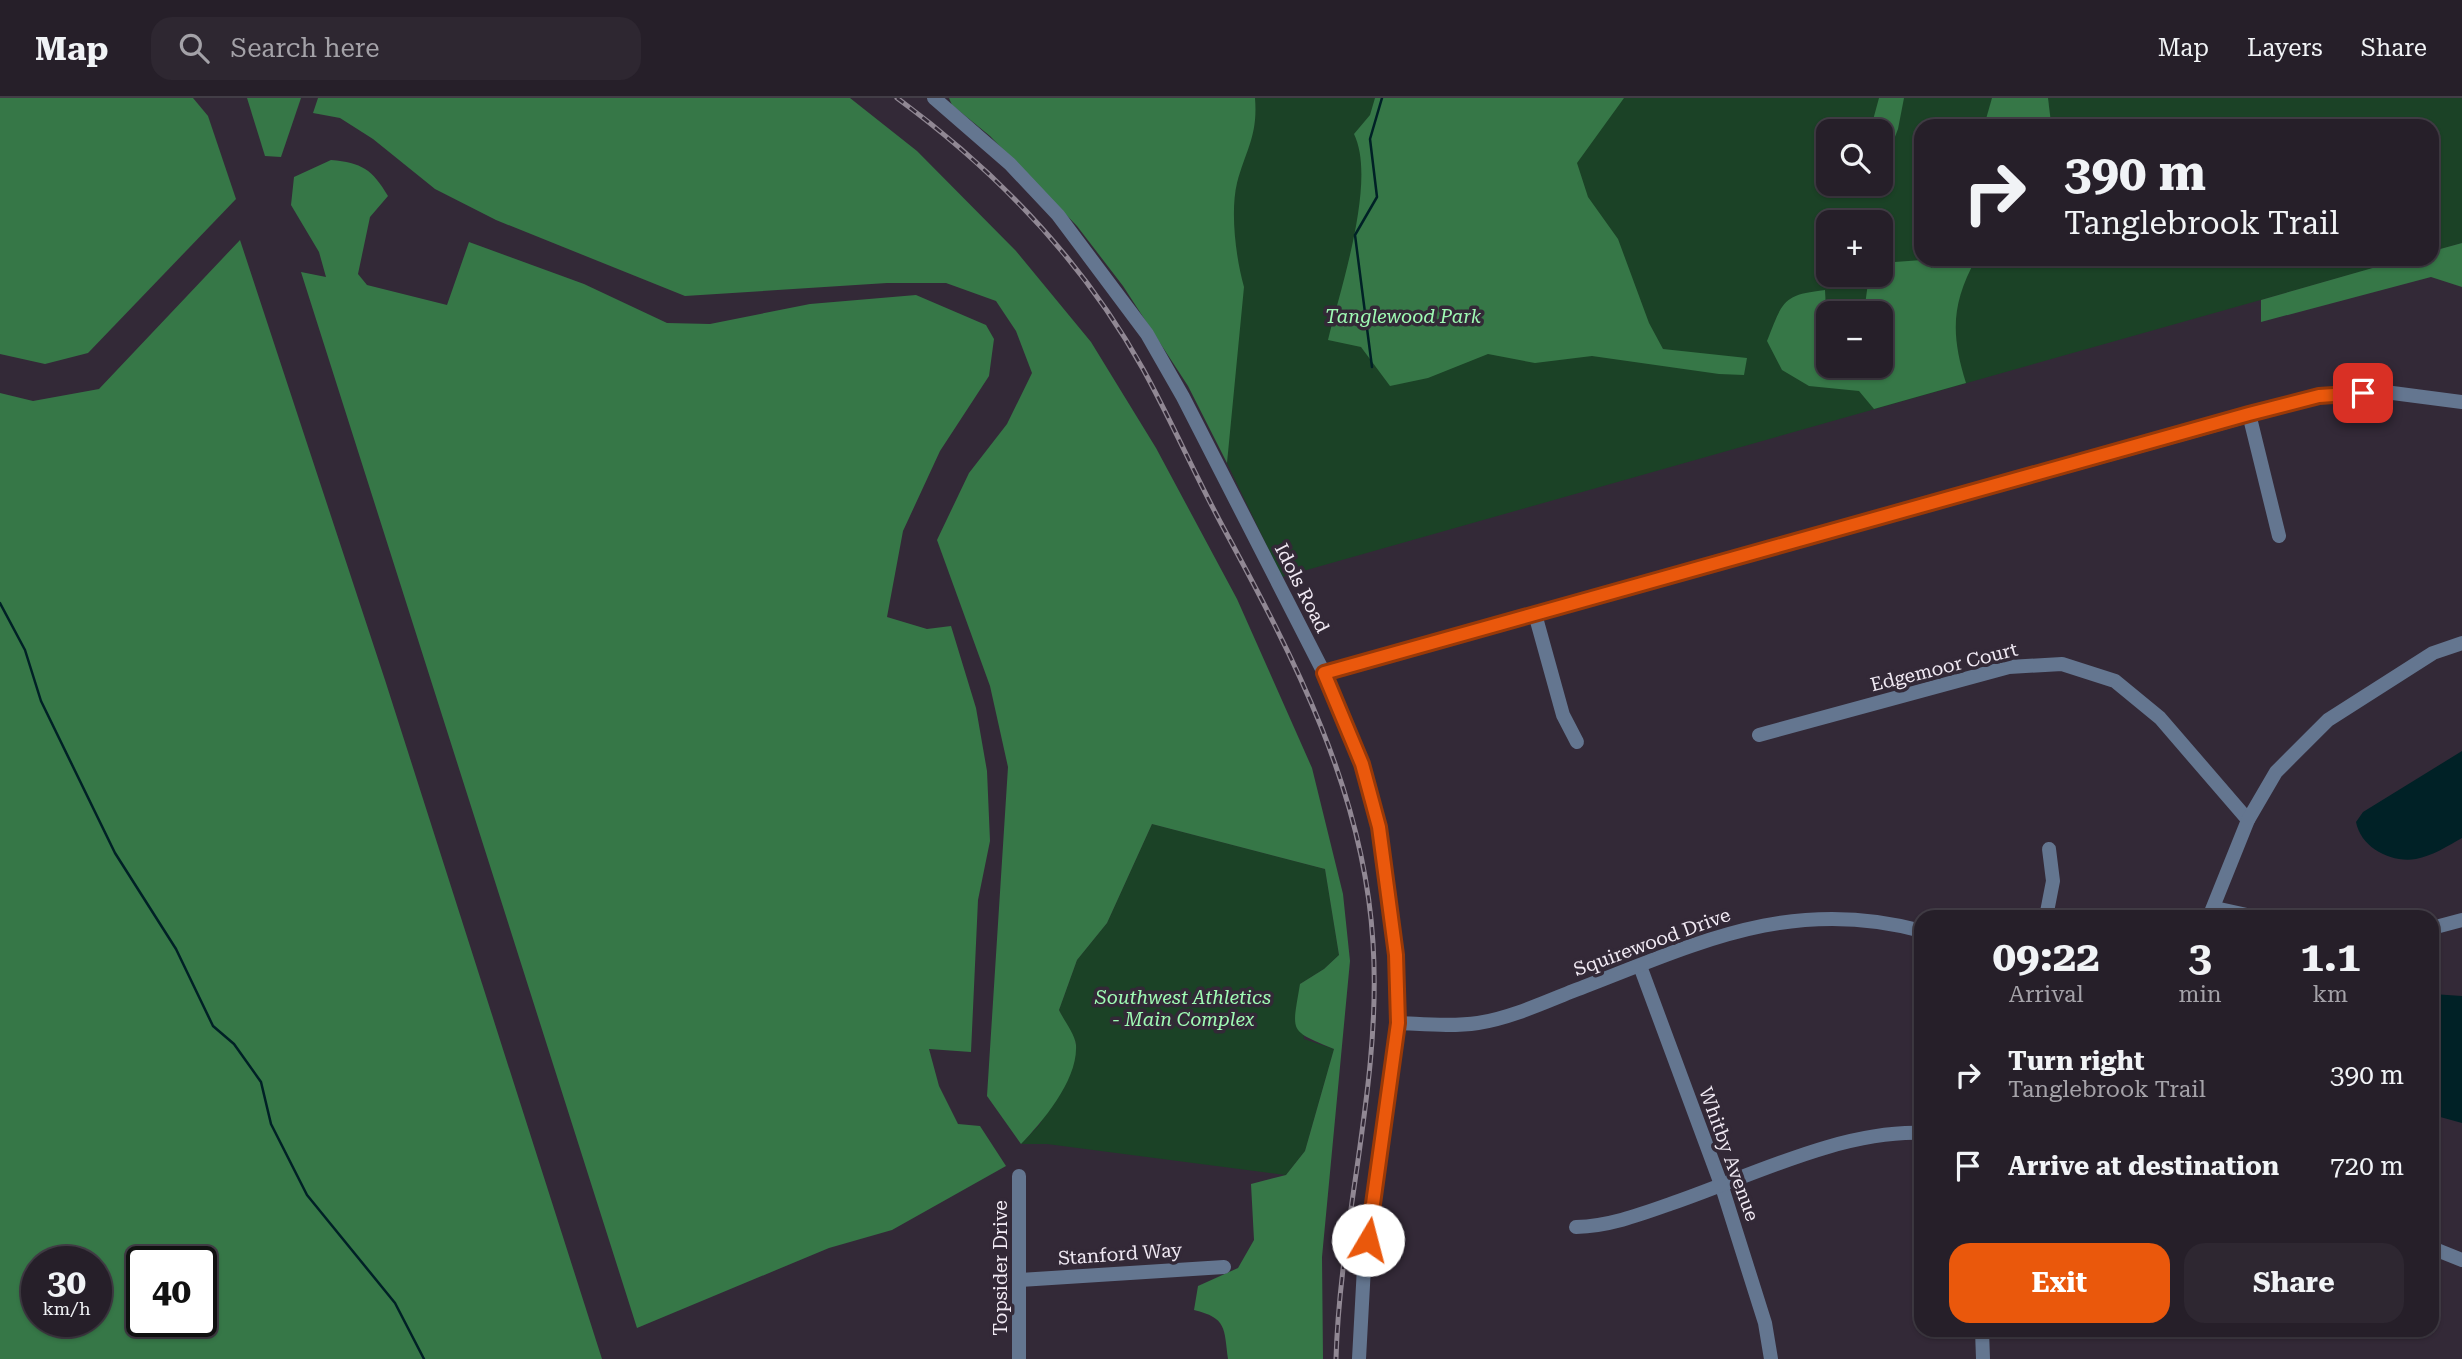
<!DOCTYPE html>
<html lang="en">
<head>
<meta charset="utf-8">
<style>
  body { margin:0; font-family:"Roboto Serif",serif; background:#2e2731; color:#f1f3f6; height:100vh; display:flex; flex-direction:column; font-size:26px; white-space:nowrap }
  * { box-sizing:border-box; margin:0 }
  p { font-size:23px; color:#a4a2a8 }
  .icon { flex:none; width:38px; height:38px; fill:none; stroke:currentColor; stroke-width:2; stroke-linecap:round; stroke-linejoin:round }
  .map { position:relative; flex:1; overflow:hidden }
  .details { position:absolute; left:1914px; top:812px; width:525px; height:427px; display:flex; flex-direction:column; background:#261f29; border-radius:21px; box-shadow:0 2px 5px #0004,0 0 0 2px #423d46 }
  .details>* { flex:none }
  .top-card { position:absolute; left:1914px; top:21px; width:525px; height:147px; border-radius:21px; box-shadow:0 2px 5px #0004,0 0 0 2px #423d46; background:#261f29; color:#f1f3f6; overflow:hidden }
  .fabs { position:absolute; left:1816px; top:21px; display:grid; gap:14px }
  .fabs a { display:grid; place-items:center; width:77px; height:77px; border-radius:14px; background:#261f29; box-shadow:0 2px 5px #0004,0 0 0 2px #423d46; font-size:35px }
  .speed { position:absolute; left:21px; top:1148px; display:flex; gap:14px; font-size:35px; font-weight:700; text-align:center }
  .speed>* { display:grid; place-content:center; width:91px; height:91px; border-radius:50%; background:#261f29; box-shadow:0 2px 5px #0004,0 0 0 2px #423d46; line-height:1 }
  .speed small { font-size:18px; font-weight:400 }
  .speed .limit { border:4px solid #111; border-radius:10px; background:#fff; color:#111 }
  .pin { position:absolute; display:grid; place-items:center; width:60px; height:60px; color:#fff; margin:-30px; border-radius:14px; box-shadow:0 4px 10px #0006 }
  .me { position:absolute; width:77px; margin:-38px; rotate:8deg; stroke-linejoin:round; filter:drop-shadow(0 0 5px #0008) }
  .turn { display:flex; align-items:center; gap:24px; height:147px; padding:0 35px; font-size:32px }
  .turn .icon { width:91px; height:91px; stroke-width:2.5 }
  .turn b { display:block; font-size:49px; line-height:60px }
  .eta { display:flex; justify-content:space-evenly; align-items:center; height:119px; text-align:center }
  .eta b { font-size:42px; font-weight:700; line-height:49px }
  .action { display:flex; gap:14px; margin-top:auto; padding:14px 35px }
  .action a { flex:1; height:80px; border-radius:21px; background:#ea580c; color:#fff; font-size:28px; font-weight:700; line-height:80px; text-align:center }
  .action a+a { background:#2e2731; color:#f1f3f6 }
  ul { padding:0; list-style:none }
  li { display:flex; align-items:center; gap:21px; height:91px; padding:0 35px }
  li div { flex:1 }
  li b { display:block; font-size:26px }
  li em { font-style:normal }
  header { display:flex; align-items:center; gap:42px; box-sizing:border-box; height:98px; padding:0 35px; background:#261f29; border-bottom:2px solid #423d46 }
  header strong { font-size:33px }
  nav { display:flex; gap:38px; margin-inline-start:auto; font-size:24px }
  .search { width:490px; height:63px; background:#2e2731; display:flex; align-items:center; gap:18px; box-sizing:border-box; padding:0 24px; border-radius:21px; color:#a4a2a8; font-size:26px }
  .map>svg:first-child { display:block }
  .green { fill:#1b4226; fill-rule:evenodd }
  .forest { fill:#367747; fill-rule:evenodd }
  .water { fill:#002126 }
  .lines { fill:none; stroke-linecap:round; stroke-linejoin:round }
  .stream { stroke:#002126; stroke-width:2.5 }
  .minor { stroke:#647690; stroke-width:14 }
  .rail-casing { stroke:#918894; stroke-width:5 }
  .rail { stroke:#332937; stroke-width:2.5; stroke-dasharray:8; stroke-linecap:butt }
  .route-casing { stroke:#983908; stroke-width:18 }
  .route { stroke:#ea580c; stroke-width:12 }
  .labels { text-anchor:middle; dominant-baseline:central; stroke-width:7; stroke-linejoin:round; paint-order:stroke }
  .park-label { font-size:19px; font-style:italic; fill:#a0fcb5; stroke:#332937 }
  .street-label { font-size:19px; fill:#f1eaf4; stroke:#332937 }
</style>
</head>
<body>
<header>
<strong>Map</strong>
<div class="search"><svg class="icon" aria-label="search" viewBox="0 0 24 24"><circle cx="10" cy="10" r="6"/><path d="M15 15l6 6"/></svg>Search here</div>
<nav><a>Map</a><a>Layers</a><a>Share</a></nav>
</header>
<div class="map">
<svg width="2462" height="1261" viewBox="0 0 2462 1261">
  <rect width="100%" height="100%" fill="#332937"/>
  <g class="green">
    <path d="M955,0H2462V145L2433,153L2432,28H1922V161H2405L1282,479L1227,365L1228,357L1212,323L1086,130ZM1829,33H1881V86H1829ZM1829,124H1881V177H1829ZM1829,215H1881V268H1829Z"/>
    <path d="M1152,726L1325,771L1339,857L1324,871L1300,886L1304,941L1334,951L1305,1053L1286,1077L1047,1046H1021L1040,1026L1076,945L1059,912L1077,862L1107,825Z"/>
  </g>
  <g class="forest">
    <path d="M0,0H193L208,18L236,101L88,255L45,266L0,256Z"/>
    <path d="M247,0H301L281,59L265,58Z"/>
    <path d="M318,0H850L917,53L1016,153L1091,244L1156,350L1237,501L1312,670L1343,796L1350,863L1322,1159L1323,1261H1228C1224,1230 1227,1220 1194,1212L1198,1188L1238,1170L1254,1142L1251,1086L1286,1077L1305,1053L1334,951C1288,932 1292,935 1300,886L1324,871L1339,857L1325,771L1152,726L1107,825L1077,862L1059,912C1063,921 1075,936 1076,947C1078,982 1043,1023 1021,1046L987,998L1008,669L990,588L937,442L969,375L1007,326L1032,275L1016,233L996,203L946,185H887L685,198L496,122L435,91L373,41L340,20L313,15Z"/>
    <path d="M949,0H1255C1258,38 1246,51 1237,85C1230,114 1236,161 1244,189L1227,365L1188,288L1123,188L1077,128L990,38L952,7Z"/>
    <path d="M1375,0H1624L1577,65L1588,99L1618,141L1649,225L1663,251L1747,260L1744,277L1719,276L1592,258L1535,265L1488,256L1428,280L1390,288L1361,249L1328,242C1340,192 1377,83 1354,36L1370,17Z"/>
    <path d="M1879,0H1904L1898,31L1881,75V33H1870Z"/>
    <path d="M1992,0H2048L2051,25L2049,28H1984Z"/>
    <path d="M331,62C362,65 372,71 388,98L370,119L358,176L367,187L447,207L469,144L584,186L667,225L710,226L810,206L916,197L986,227L994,241L989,278L940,353L903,433L887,519L927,531L951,528L976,610L987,673L990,743L978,802L971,954L929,951L939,988L958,1026L980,1028L1006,1068L892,1132L829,1150L637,1230L301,174L326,179L319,154L291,107L294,79Z"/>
    <path d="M240,142L385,582L602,1261H0V295L33,303L99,291ZM37,1164H96V1223H37ZM142,1164H201V1223H142Z"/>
    <path d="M2462,145V189L2431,179L2261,224V202L2404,161H2432L2433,153Z"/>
    <path d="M1936,161H1976C1951,206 1951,237 1966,285L1874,311L1859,293L1809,288L1782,272L1767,243C1783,203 1782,197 1825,192L1829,268H1881V215H1864L1869,177H1881V165L1922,162L1932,170Z"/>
  </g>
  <g class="water">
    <path d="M2462,653V740C2448,748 2432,758 2416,761C2391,765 2361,750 2356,724L2363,714Z"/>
    <path d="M2433,896L2462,898V1025L2433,1017Z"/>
  </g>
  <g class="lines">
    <g class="stream">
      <path d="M1372,269L1355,137L1377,99L1370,41L1382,0"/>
      <path d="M0,505L25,552L41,603L115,755L176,851L213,928L234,946L261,984L271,1026L307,1097L395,1205L424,1261"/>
    </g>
    <g class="minor">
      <path d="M934,0L1010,66L1058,117L1147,236L1183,299L1324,575L1362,665L1379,729L1387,783L1396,857L1398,925L1364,1169L1359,1261"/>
      <path d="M2249,316L2279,438"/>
      <path d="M1535,516L1563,617L1577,644"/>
      <path d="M1324,575L2319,298L2385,294L2462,304"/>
      <path d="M1759,637L2009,569L2062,566L2115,583L2160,620L2248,722"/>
      <path d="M2215,810L2256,819"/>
      <path d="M2046,819L2053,783L2049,751"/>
      <path d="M2209,819L2248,722L2276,674L2328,622L2433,555L2462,545"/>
      <path d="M2432,830L2462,822"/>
      <path d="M1640,868L1722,1089L1765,1225L1771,1261"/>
      <path d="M1398,925C1424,926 1451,929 1478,925C1510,920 1543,905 1573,893C1694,847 1790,797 1922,833"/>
      <path d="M1576,1129C1609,1128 1639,1117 1670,1106C1747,1080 1840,1032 1922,1035"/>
      <path d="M2432,1150L2462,1162"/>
      <path d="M1020,1182L1224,1169"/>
      <path d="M1982,1232L1983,1261"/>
      <path d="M1019,1261V1078"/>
    </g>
    <g class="rail-casing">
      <path id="rail" d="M897,0C995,72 1083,163 1143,271C1171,322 1195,377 1223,429C1294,560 1364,693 1373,845C1382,984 1340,1122 1336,1261"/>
    </g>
    <use href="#rail" class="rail"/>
  </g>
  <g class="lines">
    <g class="route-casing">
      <path id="route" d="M1368,1142L1398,925L1396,857L1379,729L1362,666L1324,575L2249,316L2319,298L2363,295"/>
    </g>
    <use href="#route" class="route"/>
  </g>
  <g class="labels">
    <g class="park-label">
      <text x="1403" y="218">Tanglewood Park</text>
      <text x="1183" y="899">Southwest Athletics<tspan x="1183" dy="22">- Main Complex</tspan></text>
    </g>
    <g class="street-label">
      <text transform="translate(1302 490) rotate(63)">Idols Road</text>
      <text transform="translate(1944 569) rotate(-14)">Edgemoor Court</text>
      <text transform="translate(1652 844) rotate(-20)">Squirewood Drive</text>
      <text transform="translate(1729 1056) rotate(70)">Whitby Avenue</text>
      <text transform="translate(1120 1156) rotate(-4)">Stanford Way</text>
      <text transform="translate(1000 1170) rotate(-90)">Topsider Drive</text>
    </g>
  </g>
</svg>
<div class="fabs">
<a><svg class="icon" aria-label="search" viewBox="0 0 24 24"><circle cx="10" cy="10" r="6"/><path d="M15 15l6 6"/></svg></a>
<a>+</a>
<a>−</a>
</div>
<div class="speed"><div>30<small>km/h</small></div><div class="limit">40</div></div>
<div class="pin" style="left:2363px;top:295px;background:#d93025"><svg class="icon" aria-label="arrive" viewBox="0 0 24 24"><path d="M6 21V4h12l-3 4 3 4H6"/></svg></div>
<svg class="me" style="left:1368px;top:1142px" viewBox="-20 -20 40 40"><circle r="19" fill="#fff"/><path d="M0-13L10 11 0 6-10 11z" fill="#ea580c"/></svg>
<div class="top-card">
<div class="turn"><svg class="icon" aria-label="right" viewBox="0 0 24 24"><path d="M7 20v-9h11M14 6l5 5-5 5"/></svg><div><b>390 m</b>Tanglebrook Trail</div></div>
</div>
<section class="details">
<div class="eta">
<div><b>09:22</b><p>Arrival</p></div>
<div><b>3</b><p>min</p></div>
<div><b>1.1</b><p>km</p></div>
</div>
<ul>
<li><svg class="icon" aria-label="right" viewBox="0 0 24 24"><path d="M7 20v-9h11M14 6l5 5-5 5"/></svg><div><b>Turn right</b><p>Tanglebrook Trail</p></div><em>390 m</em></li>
<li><svg class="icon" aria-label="arrive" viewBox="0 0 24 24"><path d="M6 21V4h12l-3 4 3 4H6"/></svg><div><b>Arrive at destination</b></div><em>720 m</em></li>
</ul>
<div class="action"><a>Exit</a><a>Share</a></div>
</section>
</div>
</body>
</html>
